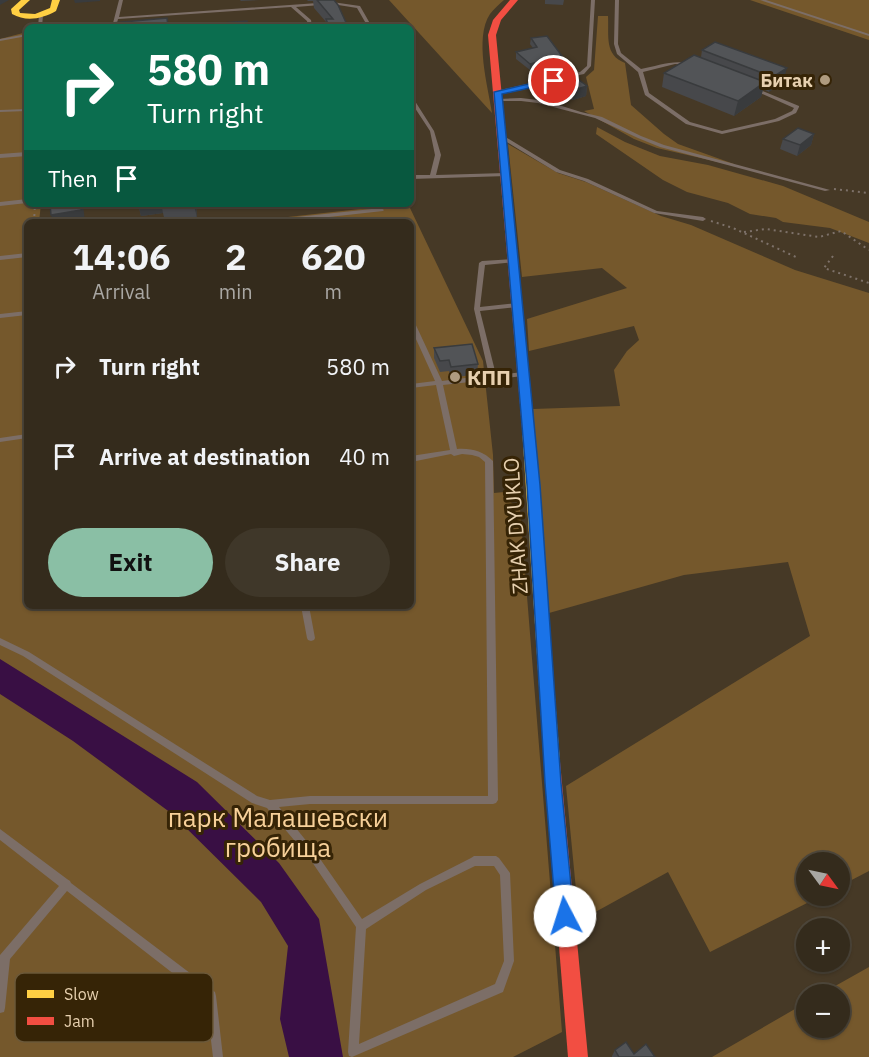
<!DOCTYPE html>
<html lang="en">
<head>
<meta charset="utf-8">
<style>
  body { margin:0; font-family:"IBM Plex Sans",sans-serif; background:#3f3729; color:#f1f3f6; height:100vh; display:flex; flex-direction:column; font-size:22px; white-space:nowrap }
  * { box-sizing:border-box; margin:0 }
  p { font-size:20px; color:#a9a7a3 }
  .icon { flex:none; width:33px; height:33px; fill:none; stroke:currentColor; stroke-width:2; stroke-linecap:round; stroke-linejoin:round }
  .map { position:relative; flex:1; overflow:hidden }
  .details { position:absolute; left:24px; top:219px; width:390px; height:390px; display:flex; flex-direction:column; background:#342b1c; border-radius:9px; box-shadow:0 2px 4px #0004,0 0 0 2px #4e473b }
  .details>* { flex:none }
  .top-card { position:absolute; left:24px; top:24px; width:390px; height:183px; border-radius:9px; box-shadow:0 2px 4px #0004,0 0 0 2px #4e473b; background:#0b6e4f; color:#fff; overflow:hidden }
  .needle { width:39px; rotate:123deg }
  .fabs { position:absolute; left:796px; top:852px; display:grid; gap:12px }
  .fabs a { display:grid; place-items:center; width:54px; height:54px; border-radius:50%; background:#342b1c; box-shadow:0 2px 4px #0004,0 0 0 2px #4e473b; font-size:30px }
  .pin { position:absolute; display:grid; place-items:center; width:51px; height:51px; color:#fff; margin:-26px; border:3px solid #fff; border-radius:50%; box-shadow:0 2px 6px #0007 }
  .me { position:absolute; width:66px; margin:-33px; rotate:355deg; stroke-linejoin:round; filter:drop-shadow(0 0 4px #0008) }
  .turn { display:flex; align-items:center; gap:21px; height:126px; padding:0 24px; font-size:27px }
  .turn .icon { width:78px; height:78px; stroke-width:2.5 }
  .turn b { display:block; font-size:42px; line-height:51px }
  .then { display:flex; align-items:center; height:57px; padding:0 24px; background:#0003; gap:12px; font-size:22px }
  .eta { display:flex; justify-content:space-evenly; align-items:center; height:102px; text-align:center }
  .eta b { font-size:36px; font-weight:800; line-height:42px }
  .action { display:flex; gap:12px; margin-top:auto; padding:12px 24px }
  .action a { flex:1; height:69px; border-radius:36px; background:#8abfa5; color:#111; font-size:24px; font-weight:800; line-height:69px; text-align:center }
  .action a+a { background:#3f3729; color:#f1f3f6 }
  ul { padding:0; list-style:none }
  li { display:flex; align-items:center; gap:18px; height:90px; padding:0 24px }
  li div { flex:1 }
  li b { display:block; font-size:22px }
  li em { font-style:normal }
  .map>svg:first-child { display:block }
  .green { fill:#75582c }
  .water { fill:#390f44 }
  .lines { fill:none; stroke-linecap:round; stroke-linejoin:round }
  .path { stroke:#7d7169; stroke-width:2; stroke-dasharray:2 4; stroke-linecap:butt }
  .lane { fill:#7c6e67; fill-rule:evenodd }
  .slow { fill:#ffcf43; fill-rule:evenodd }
  .jam { fill:#f24e42; fill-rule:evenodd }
  .wall { fill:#47484b }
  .shaded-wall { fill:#393b3d }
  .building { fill:#525457; stroke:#393b3d; stroke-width:1.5 }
  .route { fill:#1a73e8; stroke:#114b97; stroke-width:1.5 }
  .poi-dot { fill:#af9b7f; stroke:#362406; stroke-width:2 }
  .labels { text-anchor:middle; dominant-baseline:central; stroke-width:6; stroke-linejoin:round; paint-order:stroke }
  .far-poi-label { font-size:18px; font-weight:bold; fill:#e7d0af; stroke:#362406; text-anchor:end }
  .poi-label { font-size:21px; font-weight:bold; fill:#e7d0af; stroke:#362406; text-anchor:start }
  .street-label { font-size:21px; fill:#e7d0af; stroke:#362406 }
  .near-park-label { font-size:26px; fill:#f7d099; stroke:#362406 }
  .key { fill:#362406; stroke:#6b5839; stroke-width:1.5 }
  .key-label { font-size:16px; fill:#e7d0af }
</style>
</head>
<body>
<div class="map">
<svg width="869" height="1057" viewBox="0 0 869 1057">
  <rect width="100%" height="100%" fill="#463926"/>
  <g class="green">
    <path d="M389,0H504C499,4 494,9 490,14C474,38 488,86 492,113Z"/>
    <path d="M750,0H869V40Z"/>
    <path d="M598,16H608C609,36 604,55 625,63L631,105L664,134L678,144L734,164L731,165L657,148L634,139L584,111L594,109L586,77L594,70Z"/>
    <path d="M27,32V204H41L39,222H27V606H411V222H243L387,206L410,208L483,361L493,455L494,493L504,492L509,501L520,509L562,1032L513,1057H0V39Z"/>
    <path d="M597,127L625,142L660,156L708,165L783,186L869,222V243L830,228L783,222L776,218L750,214L728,203L687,192L663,180L596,134Z"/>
    <path d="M508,144L558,173L586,182L661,216L691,225L795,270L869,293V871L840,886V862H807V896H821L710,952L668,872L579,921L566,786L810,636L788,562L684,575L549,613L533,409L620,406L614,370L627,351L639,340L634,326L529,351L527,319L627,288L602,268L522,277Z"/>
    <path d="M869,967V1057H712L807,1002V1028H840V994H821Z"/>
  </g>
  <path class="water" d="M0,659L197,782L279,863L319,919L343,1057H289L280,1019L288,946L261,902L171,813L73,741L0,694Z"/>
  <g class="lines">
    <g class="path">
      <path d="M834,189L869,193"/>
      <path d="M711,221L733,228L796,257"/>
      <path d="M34,222L35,204"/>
      <path d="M744,232L766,229L819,237L841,231L869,250"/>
      <path d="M833,256L824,268L869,283"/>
    </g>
    <g class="lane">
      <path d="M119,0H123L119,17L332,2L360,6L372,27H368L357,8L332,4L296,7L311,20L312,27H308L307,21L291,7L118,19L116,27H112Z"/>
      <path d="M591,0H595L591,66L584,74L496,93V91L580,72L587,66Z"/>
      <path d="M615,0H619L618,44L621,53L641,69C657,66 675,59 690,64L688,65L675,64L643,72L649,93L690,122L722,131L775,119L792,111L794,108L751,89V88L753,87L799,106V107L796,113L779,121L722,134L686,124L645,95L638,72L617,54L614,44Z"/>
      <path d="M760,0H766L869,34V36Z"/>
      <path d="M41,14L43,15L42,27H38L39,15Z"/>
      <path d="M239,24L255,26L257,27L237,26V24Z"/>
      <path d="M27,34V36L0,41V39Z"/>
      <path d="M411,97L413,98L434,131L441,155L436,175L505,173L507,174V176L411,179V175H430L435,155L430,131L411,102Z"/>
      <path d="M521,98L546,101L581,112L602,117L641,136L664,145L830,190L825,191L660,147L638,138L595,118L538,103L521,101H499L497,100L499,99Z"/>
      <path d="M27,109V111L0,112V110Z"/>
      <path d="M502,135L560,170L588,179L657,211L703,217L706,219L703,221L654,213L584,181L556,172L500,138L499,137Z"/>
      <path d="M27,152V156L0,158V154Z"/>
      <path d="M27,199V203L0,206V202Z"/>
      <path d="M381,208L384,210L383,211L284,222H265L268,220Z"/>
      <path d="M27,253V257L0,260V256Z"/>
      <path d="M513,259L515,260V262L485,265L480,307L517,303L520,305L517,307L480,311L496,375L523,372L526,374L523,376L443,385L457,449C471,448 483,451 493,461L498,800L496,803L493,804H310L279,807L316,853L362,919L420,884L471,858L474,856H496L499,858L510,873L514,961L503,992L352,1057L349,1056L348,1052L356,927L310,859L267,808L252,803L23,656L0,645V638L29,652L257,796L270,800L310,796H488L485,462L479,457L472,455L462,454L454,456L451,454L411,462V456L450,450L436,385L411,388V384L435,381L411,328V319L414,321L442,381L489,375L474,309L479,263L482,261ZM475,866H494L500,875L504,961L495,984L359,1044L366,929L426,890Z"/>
      <path d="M27,311V315L0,318V314Z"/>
      <path d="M27,434V438L0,442V438Z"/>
      <path d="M301,606H309L315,638L314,640L311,641L308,640L307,638Z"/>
      <path d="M0,829L67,879L70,881L71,883L215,992L216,996L223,1057H213L206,999L67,891L10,959L5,1008L4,1012L0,1013V955L59,886L0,840Z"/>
    </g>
    <g class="slow">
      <path d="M21,0H30L19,10L20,13L35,14L50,8L52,0H60L56,11C42,19 26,22 12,14L11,9Z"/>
      <path d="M528,424L534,428L560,762L558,767L552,769L546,767L544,762L522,428Z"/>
    </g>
    <g class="jam">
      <path d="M510,0H518L501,20L496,35L534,428L528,432L522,428L488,35L493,20Z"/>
      <path d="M552,755L558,757L560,762L588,1057H568L544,762L546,757Z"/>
    </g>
  </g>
  <g class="wall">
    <path d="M240,0H260L241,1Z"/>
    <path d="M307,0H334L348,27H327V23L314,8L313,1H308Z"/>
    <path d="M545,0H564L563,5L545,4Z"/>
    <path d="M531,38L562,56L561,62L530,70L516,59V52L533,48L530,44Z"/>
    <path d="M715,42L783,82L769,92L763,89L761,97L734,116L662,87L664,73L701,57L702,50Z"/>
    <path d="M550,76L587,86L586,96L573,100L566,99L549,85Z"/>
    <path d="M814,134L811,145L797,156L780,149L783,139Z"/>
    <path d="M138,204H196L197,218L165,222L163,213L141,216Z"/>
    <path d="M434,348L478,364L477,374L451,378L449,371L440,372L434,358Z"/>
    <path d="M615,1050L634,1054L655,1057H612V1056Z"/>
  </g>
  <g class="shaded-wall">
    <path d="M0,0H9L0,5Z"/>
    <path d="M74,0H100V1L75,3Z"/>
    <path d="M562,56L561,62L530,70V64Z"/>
    <path d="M787,68L783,82L769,92L773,77Z"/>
    <path d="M765,82L761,97L734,116L738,101Z"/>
    <path d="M587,86L586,96L573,100L574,90Z"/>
    <path d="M814,134L811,145L797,156L800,145Z"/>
    <path d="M81,204H83L85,222H53L51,215Z"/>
    <path d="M138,204H163L162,208L163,213L141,216Z"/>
    <path d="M194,204H196L197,218L194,205Z"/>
  </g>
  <g class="building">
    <path d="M317,0H334L338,5L348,27H329L326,19H333Z"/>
    <path d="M167,18L168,27H112V23Z"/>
    <path d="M247,21L248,27H171Z"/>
    <path d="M92,23V27H73V25Z"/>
    <path d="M547,36L562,56L530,64L516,52L537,47L531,38Z"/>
    <path d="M715,42L787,68L773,77L702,50Z"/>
    <path d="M694,55L765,82L738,101L664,73Z"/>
    <path d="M568,72L587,86L574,90L568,89L550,76Z"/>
    <path d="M798,128L814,134L800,145L783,139Z"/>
    <path d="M50,204H81V210L51,215Z"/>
    <path d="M162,204H194V205L162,208Z"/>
    <path d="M472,344L478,364L451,367L449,360L440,361L434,348Z"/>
    <path d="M626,1042L634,1054L646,1044L655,1057H619L615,1050Z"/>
  </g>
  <path class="route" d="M554,78L557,79V82L502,94L540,485L561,783L574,916L572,923L565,926L559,923L556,916L545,783L527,485L494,92Z"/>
  <g class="poi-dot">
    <circle cx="825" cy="80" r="6"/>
    <circle cx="455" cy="377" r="6"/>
  </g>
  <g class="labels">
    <g class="far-poi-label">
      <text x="813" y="80">Битак</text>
    </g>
    <g class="poi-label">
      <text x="467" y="377">КПП</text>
    </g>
    <g class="street-label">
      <text transform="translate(515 526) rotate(-94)">ZHAK DYUKLO</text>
    </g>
    <g class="near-park-label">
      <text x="278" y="817">парк Малашевски<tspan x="278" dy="30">гробища</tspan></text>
    </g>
  </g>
  <rect x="15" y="973" width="198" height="69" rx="9" class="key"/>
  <rect x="27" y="990" width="27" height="8" fill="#ffcf43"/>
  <rect x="27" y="1017" width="27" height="8" fill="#f24e42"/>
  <g class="key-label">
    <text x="64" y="1000">Slow</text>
    <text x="64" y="1027">Jam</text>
  </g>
</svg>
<div class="fabs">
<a><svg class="needle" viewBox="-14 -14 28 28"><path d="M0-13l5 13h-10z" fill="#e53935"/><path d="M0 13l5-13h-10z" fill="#a9a7a3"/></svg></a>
<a>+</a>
<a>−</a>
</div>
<div class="pin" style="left:554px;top:81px;background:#d93025"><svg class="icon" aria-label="arrive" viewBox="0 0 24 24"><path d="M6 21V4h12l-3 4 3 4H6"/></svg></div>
<svg class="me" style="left:565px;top:916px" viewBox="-20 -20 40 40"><circle r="19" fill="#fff"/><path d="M0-13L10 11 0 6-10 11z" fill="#1a73e8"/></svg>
<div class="top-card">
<div class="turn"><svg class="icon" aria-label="right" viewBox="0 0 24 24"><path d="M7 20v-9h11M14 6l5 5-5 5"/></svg><div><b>580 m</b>Turn right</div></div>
<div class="then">Then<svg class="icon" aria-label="arrive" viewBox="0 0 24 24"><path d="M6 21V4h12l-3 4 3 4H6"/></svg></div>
</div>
<section class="details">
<div class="eta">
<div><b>14:06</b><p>Arrival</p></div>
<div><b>2</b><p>min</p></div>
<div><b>620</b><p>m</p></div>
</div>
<ul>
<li><svg class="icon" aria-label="right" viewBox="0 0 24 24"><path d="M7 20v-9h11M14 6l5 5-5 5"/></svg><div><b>Turn right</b></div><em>580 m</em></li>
<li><svg class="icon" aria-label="arrive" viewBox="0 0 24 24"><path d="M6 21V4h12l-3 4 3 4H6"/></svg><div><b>Arrive at destination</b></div><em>40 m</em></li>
</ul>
<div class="action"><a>Exit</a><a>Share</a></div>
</section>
</div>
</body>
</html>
